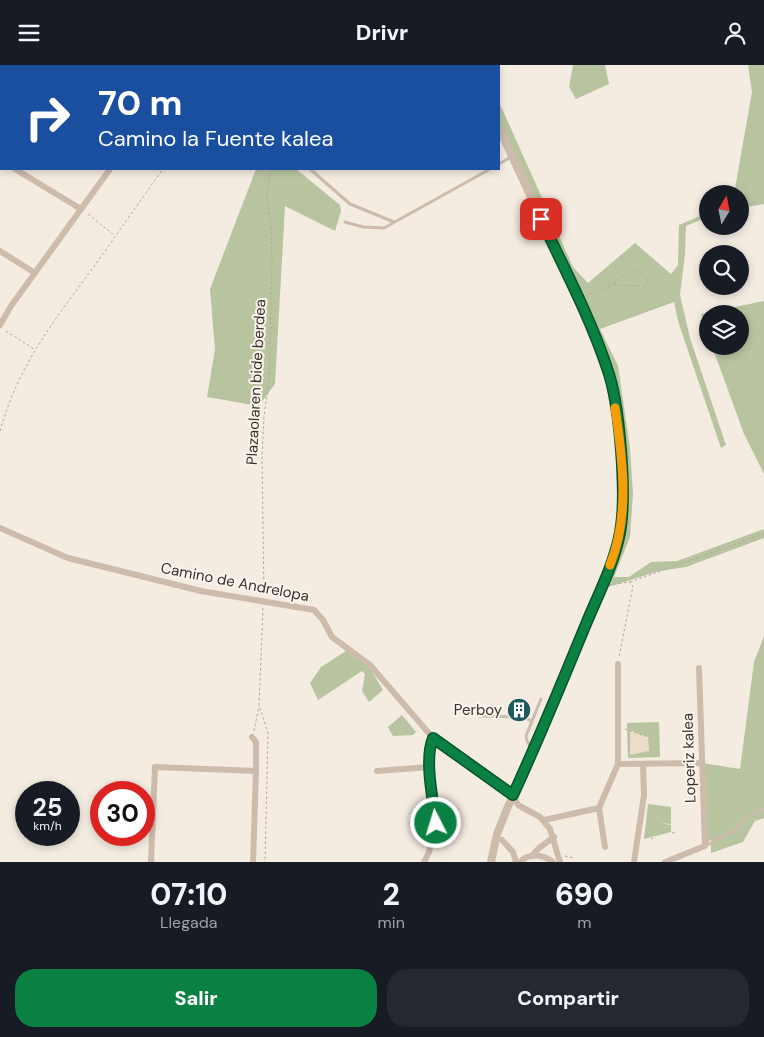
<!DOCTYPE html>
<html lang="es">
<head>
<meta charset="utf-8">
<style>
  body { margin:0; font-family:"DM Sans",sans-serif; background:#242831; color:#f1f3f6; height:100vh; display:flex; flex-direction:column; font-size:19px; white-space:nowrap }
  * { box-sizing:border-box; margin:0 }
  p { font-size:16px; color:#9ea1a6 }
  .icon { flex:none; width:28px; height:28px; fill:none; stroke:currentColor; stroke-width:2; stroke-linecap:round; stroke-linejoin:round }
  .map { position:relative; height:797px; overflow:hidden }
  .details { display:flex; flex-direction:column; background:#171b24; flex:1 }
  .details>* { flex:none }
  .guide { position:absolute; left:0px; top:0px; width:500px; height:105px; box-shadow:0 2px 8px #0003; background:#1a4fa0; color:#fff; overflow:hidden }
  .needle { width:32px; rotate:10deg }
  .tools { position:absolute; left:699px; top:120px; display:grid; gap:10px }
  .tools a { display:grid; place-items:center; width:50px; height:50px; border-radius:50%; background:#171b24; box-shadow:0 2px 8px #0003; font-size:25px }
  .speed { position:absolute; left:15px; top:716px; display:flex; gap:10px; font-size:25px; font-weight:700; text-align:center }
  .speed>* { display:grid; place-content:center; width:65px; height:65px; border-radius:50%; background:#171b24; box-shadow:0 2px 8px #0003; line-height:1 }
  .speed small { font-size:12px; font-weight:400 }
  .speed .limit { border:8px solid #d22; background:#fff; color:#111 }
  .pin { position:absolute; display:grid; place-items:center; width:42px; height:42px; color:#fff; margin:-21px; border-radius:10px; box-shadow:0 2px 8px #0006 }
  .me { position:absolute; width:55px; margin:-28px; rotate:355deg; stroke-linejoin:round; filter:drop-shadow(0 0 4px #0008) }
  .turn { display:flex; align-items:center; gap:18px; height:105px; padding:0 15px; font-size:22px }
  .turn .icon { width:65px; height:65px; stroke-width:2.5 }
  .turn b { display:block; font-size:35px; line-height:42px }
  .eta { display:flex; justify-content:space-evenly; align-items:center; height:85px; text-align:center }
  .eta b { font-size:30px; font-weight:800; line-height:35px }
  .button { display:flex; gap:10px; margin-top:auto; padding:10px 15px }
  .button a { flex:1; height:58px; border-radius:20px; background:#0b8043; color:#fff; font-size:20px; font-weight:800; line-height:58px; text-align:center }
  .button a+a { background:#242831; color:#f1f3f6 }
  header { display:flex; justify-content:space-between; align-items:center; height:65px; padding:0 15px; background:#171b24; font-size:22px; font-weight:800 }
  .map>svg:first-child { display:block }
  .green { fill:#b8c4a0 }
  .plaza { fill:#ecdcc8 }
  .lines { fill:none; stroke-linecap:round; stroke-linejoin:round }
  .path { stroke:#b9a596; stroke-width:1; stroke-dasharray:2.5 2.5; stroke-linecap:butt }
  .service { stroke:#cdbbac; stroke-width:3 }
  .pedestrian { stroke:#cdbbac; stroke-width:4.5 }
  .minor { stroke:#cdbbac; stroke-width:6 }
  .tertiary { stroke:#cdbbac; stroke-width:8 }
  .route-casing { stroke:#07532c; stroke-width:12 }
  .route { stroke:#0b8043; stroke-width:9 }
  .slow { stroke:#f59e0b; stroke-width:9 }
  .labels { text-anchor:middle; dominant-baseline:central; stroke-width:4; stroke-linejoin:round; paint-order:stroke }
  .street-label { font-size:15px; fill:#3b302b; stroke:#fbf5ee }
  .poi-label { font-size:15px; fill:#3b302b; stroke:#fbf5ee; text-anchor:end }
</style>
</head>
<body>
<header><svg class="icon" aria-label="menu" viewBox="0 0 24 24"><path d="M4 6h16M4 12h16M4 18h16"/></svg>Drivr<svg class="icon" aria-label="person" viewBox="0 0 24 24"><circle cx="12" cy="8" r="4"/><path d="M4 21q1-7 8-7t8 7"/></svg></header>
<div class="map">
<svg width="764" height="797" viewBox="0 0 764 797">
  <rect width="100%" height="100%" fill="#f4ebe1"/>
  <g class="green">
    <path d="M573,0H605L609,19L576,34L569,22Z"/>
    <path d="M748,0H764V139L740,143V129H734L752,27Z"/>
    <path d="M499,37L573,202L588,218L635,178L671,209L678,200L679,160L707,148V152L686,161L685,189L680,230L690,273L726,380L721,383L678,256L674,237L600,264L618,301L630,383L633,429L630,472L614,512H629L651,497L677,496L764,464V473L686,502L659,506L599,525L613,474L622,406L615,341L592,265L499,63Z"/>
    <path d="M256,104H296L340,140L341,146L335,166L285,141L275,319L259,341L207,332L215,284L210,224Z"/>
    <path d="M764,236V409L744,369L712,281H740V249H708L707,268L701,249Z"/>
    <path d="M764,571V753L755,756L743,777L711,788V774L705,781L702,698L740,704L754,597Z"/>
    <path d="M349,584L365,595L383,625L369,637L362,626L365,609L362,606L318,635L310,618L321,602Z"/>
    <path d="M402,650L416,667L413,670L393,671L388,662Z"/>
    <path d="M659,657L660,692L628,693L627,658Z"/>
    <path d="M648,739L671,742V759L660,758L671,760V767L644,774Z"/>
  </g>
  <path class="plaza" d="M630,665L648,672L649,686L630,690Z"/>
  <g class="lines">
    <g class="path">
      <path d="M271,0V1"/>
      <path d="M237,1L238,0"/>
      <path d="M88,149L114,170"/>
      <path d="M585,231L612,220L646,221L648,216L638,205H630L612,220"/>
      <path d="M6,266L34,284"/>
      <path d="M0,366C19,299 52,259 92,204C116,171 139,137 163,104"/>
      <path d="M630,517L764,469"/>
      <path d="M609,520L630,517L633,521L619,592"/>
      <path d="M264,529L262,393L264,351L269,315L272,196L271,161L266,127L272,104"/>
      <path d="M263,543L259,640L268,668L265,797"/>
      <path d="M625,664L648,672"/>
      <path d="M254,666L259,641"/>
      <path d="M672,768L677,767"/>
      <path d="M651,774L656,772"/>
      <path d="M565,791L574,793"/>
    </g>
    <g class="service">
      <path d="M445,0L455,1"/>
      <path d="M291,1V0"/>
      <path d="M499,99L511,92"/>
      <path d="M310,104L350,139L394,157"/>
      <path d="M345,157L363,162L384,163L490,104"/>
      <path d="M479,651L523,652L532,656"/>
      <path d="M532,684L527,676L526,671L541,634"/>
      <path d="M705,781L734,766L749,751L764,744"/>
    </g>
    <g class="pedestrian">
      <path d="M51,1L52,0"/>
      <path d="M0,82L1,80"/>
    </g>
    <g class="minor">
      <path d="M143,0L145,1"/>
      <path d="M185,1L186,0"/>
      <path d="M0,4L1,5"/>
      <path d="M0,95L1,96"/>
      <path d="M15,104L81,144"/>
      <path d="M0,186L35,208"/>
      <path d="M0,260L11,241L110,104"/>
      <path d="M0,463L68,493L201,526L314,545L323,555L332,572L370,600L433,673L513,730L518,740L540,752L550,764L560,797"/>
      <path d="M252,672L256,677V706"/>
      <path d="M618,699L702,698"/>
      <path d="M377,706L430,702"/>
      <path d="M544,755L599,743"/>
      <path d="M502,775L513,787L516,797"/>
      <path d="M605,782L599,743L618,699V599"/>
      <path d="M532,791L539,783L554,772"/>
      <path d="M151,797L155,702L256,706L253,797"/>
      <path d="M424,797C449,757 419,709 433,673"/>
      <path d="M520,797C529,788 543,789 553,797"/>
      <path d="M634,797L644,730L643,699"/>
      <path d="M665,797L705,781L699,603"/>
    </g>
    <g class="tertiary">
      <path d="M470,0V1"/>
      <path d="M491,797L497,769L507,744L537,678L614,490L622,452L619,373L608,304L588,255L499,63"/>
    </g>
  </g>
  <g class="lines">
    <g class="route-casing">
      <path id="route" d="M436,758C433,735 424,694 433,673L513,730C539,674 562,617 586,559C598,530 614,499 620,468C627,430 620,339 607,303C590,252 564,203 541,154"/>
    </g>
    <use href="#route" class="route"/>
    <path class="slow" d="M610,500C630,451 623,395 615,343"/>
  </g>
  <defs>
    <g id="building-disc" transform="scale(1.25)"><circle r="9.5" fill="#1f5a5e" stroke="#fbf5ee"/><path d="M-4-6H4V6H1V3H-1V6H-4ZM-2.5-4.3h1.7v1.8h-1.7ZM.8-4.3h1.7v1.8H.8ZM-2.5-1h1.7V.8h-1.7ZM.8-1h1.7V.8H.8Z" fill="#fff"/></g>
  </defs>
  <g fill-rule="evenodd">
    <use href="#building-disc" x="519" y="645"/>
  </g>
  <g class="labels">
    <g class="street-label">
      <text transform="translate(256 317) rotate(-87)">Plazaolaren bide berdea</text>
      <text transform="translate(235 517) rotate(11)">Camino de Andrelopa</text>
      <text transform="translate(689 693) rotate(-92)">Loperiz kalea</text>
    </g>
    <g class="poi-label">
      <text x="502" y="645">Perboy</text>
    </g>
  </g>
</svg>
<div class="tools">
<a><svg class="needle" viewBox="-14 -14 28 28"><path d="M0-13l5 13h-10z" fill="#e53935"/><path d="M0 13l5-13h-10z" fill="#9ea1a6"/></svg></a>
<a><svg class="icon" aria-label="search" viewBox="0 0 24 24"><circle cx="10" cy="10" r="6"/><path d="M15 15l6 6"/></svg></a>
<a><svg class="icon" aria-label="layers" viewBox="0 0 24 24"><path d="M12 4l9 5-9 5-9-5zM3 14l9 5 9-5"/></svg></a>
</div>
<div class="speed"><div>25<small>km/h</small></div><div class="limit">30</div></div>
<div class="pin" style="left:541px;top:154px;background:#d93025"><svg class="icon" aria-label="arrive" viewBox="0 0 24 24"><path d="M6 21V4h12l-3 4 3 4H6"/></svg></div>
<svg class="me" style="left:436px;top:758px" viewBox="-20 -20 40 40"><circle r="17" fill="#0b8043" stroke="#fff" stroke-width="3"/><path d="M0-11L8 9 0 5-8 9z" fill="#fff"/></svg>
<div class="guide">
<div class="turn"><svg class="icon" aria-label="right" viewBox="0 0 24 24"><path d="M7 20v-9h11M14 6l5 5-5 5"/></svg><div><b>70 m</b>Camino la Fuente kalea</div></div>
</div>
</div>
<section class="details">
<div class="eta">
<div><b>07:10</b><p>Llegada</p></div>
<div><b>2</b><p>min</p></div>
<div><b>690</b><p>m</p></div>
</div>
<div class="button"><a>Salir</a><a>Compartir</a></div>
</section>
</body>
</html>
